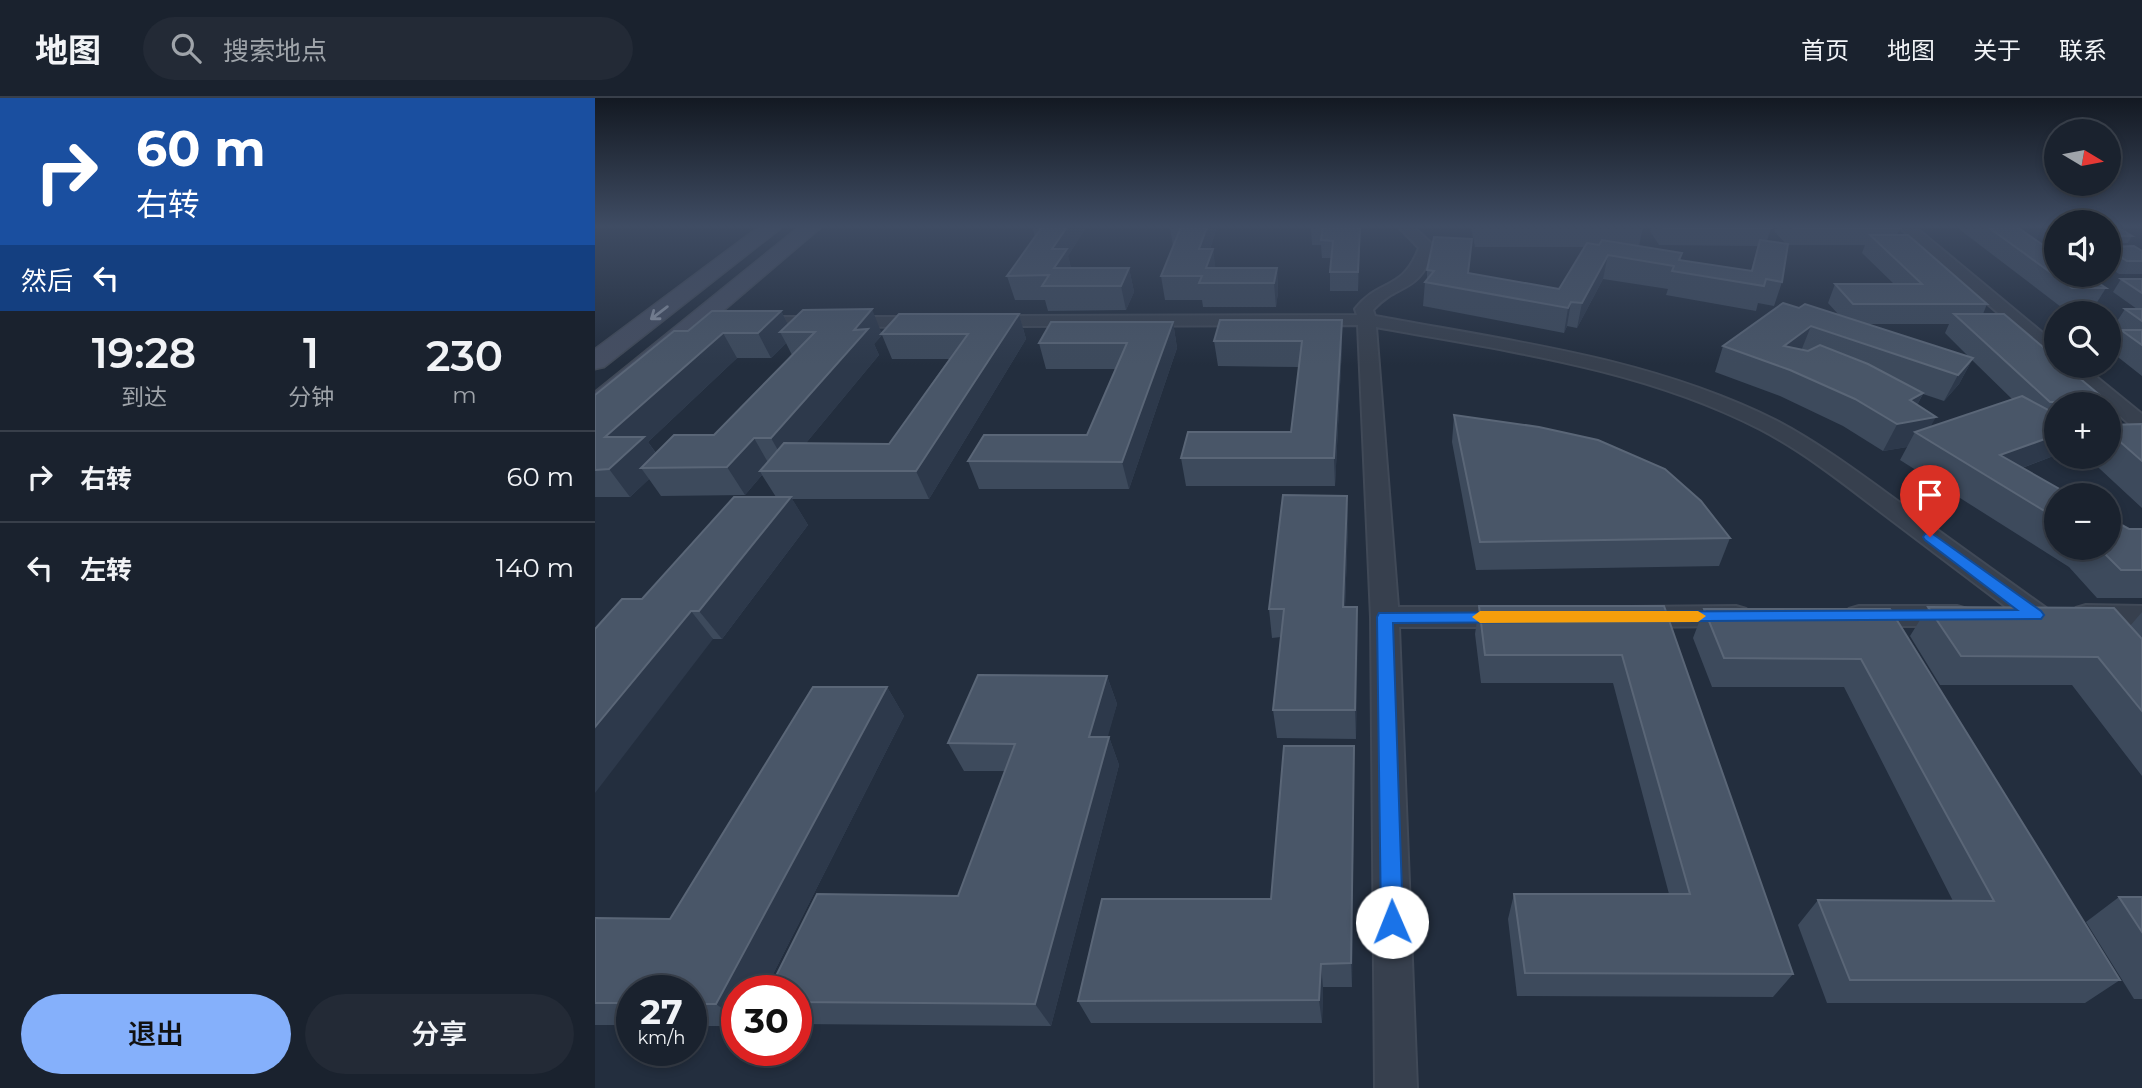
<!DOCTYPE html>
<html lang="zh">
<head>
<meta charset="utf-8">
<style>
  body { margin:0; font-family:Montserrat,"Noto Sans SC",sans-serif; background:#232a36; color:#f1f3f6; height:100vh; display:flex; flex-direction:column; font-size:26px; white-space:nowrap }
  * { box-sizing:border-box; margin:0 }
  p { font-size:23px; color:#9fa4aa }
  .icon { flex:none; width:38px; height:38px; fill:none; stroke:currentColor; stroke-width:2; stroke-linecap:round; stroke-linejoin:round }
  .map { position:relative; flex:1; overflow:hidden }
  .side { display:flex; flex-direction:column; background:#1a222e; width:595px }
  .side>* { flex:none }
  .hud { background:#1a4fa0; color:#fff; overflow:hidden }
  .needle { width:46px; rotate:100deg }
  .buttons { position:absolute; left:1449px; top:21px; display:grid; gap:14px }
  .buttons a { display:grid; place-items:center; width:77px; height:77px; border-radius:50%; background:#1a222e; box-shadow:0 4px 10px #0003,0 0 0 2px #383f4a; font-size:35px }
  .speed { position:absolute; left:21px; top:877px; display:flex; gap:14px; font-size:35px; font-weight:700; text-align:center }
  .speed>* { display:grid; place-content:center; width:91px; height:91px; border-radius:50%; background:#1a222e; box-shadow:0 4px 10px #0003,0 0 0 2px #383f4a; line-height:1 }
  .speed small { font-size:18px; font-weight:400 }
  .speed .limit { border:10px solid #d22; background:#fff; color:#111 }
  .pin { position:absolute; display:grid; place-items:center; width:60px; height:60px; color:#fff; margin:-72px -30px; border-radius:50% 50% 50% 0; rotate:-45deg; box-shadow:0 0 7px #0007 }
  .pin .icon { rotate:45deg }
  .me { position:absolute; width:77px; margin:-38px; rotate:359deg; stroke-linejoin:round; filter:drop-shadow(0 0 5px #0008) }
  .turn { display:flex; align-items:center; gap:24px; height:147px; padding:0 21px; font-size:32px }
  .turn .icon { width:91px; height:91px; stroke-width:2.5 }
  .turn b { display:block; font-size:49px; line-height:60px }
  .then { display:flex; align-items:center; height:66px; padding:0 21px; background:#0003; gap:14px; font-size:26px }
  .eta { display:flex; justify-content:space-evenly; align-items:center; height:119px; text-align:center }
  .eta b { font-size:42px; font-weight:600; line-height:49px }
  .cta { display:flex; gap:14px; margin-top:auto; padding:14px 21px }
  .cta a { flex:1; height:80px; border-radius:42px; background:#85b0fb; color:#111; font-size:28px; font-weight:600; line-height:80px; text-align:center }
  .cta a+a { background:#232a36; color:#f1f3f6 }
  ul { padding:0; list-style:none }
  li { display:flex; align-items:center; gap:21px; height:91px; padding:0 21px; border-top:2px solid #383f4a }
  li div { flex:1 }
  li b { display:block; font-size:26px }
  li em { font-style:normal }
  header { display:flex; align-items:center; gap:42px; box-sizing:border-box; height:98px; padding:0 35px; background:#1a222e; border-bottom:2px solid #383f4a }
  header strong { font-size:33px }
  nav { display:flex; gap:38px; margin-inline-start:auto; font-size:24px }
  .search { width:490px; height:63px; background:#232a36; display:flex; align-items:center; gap:18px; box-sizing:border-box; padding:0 24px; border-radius:38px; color:#9fa4aa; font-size:26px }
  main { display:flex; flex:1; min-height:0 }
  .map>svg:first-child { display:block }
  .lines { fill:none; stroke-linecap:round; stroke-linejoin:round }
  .minor-casing { stroke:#404957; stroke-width:4 }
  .secondary-casing { stroke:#404957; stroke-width:3 }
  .minor { fill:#37404e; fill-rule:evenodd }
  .secondary { fill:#454e61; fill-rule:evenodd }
  .wall { fill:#3d4a5c; fill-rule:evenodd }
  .shaded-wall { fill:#2d394b }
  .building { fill:#495668; stroke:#5a6677; stroke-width:2 }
  .oneway { stroke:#8c95a5 }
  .route { fill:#1a73e8; stroke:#114b97; stroke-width:2 }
  .slow { fill:#f59e0b }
</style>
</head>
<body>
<header>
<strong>地图</strong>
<div class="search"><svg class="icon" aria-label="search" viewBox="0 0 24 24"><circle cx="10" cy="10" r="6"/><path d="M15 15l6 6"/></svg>搜索地点</div>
<nav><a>首页</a><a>地图</a><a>关于</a><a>联系</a></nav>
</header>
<main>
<section class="side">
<div class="hud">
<div class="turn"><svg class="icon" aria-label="right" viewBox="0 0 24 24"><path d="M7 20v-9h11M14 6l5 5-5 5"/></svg><div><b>60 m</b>右转</div></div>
<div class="then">然后<svg class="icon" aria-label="left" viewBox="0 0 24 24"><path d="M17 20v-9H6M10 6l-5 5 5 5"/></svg></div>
</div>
<div class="eta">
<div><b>19:28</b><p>到达</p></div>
<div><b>1</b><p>分钟</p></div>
<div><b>230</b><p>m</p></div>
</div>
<ul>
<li><svg class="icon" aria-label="right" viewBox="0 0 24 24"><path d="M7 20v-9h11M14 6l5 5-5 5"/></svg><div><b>右转</b></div><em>60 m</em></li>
<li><svg class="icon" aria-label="left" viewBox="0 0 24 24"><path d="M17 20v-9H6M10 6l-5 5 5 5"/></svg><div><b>左转</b></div><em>140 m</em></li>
</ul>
<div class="cta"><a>退出</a><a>分享</a></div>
</section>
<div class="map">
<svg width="1547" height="990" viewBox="0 0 1547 990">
  <rect width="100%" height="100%" fill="#232e3e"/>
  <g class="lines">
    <g class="minor-casing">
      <g id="minor">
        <path d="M804,129H819L840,149C822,199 806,182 778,212L780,218C914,243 1056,260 1180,322C1224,345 1264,375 1304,404C1353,440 1402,475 1451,510L1454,517L1451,524L1441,527L1431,524C1383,488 1335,451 1287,415C1248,385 1209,354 1165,331C1046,270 911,253 781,229L803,509H917L927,512L931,519L927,526L917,529H804L822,990H780L776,519L763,227L390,228L381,223L390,218L762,217L760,211C784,180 807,194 824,150Z"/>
        <path d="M1304,129H1320L1461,246V261L1454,259Z"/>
        <path d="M155,219H330L339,224L330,229L149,228L146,224Z"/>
        <path d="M1468,268H1488L1547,316V333L1540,331Z"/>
        <path d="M1491,507L1547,508V528L1491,527L1481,524L1478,517L1481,510Z"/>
        <path d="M1141,508L1151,511L1154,518L1151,525L1141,528L1036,529L1026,526L1022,519L1026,512L1036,509Z"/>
        <path d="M1264,508H1362L1372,511L1375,518L1372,525L1362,528H1264L1254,525L1251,518L1254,511Z"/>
      </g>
    </g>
    <g class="secondary-casing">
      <g id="secondary">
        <path d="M164,129H187L9,269L0,271V251Z"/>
        <path d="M204,129H226L10,314L0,317V294Z"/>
      </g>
    </g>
    <use href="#minor" class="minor"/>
    <use href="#secondary" class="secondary"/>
  </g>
  <g class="wall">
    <path d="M437,129H491L473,158L476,170H534L539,194L531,212L453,213L450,202H420L412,178L440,139Z"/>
    <path d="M575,129H622L615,151H618L620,170H682L683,194L681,209H608L607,202H570L566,178L578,148Z"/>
    <path d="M716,129H765L763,193H735V174L736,160H727L726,147H717Z"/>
    <path d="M876,129H1048L1044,148L1087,155L1085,162L1156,173L1163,148L1064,147L1055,133L1056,129H1175L1176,130L1172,143L1190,145L1179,133L1180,129H1304L1305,130L1302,137L1392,206L1388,216L1513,304L1511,306H1461V357L1427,370L1461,397V450H1514L1534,431H1547V500H1502L1474,469L1305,362L1312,349L1288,353L1248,328L1185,298L1120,274L1128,248L1204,210L1243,216L1233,205L1240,186H1299L1267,155L1270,147H1193L1187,184L1179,208L1163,205L1161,213L1071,197L1073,191L1008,181L982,230L972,228L969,235L828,208L830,184L832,181V172L874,175L964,191L989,149H880ZM1271,226H1354L1350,235L1374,259ZM1377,262L1418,302L1335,329L1322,307L1328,296L1349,303L1364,286Z"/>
    <path d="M1365,129H1422L1511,190L1499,209H1466L1364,131Z"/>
    <path d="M1514,129L1537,138L1533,145H1523L1514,139Z"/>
    <path d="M1514,149L1547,153V176H1524L1514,169Z"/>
    <path d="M1526,181H1547V211H1542L1518,194Z"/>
    <path d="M1530,211H1547V278L1514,252V250L1523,235L1517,231Z"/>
    <path d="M186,213L193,226L287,235L424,216L431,241L334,401H197L213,427L127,541H118L47,501L181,399L167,377L150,397L66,398L54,381L35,399H0V297L93,233ZM287,237L297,261H354L294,346L211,345L284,257L279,246ZM191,245L197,257L119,337L61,355L53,344L142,260H176Z"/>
    <path d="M747,222V248L740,388H591L586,360L696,334L704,269L623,268L619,243Z"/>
    <path d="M578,224L582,250L534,391H384L373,363L492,337L521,271H451L444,245Z"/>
    <path d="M859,317L1135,440L1124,468L881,472L857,344Z"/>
    <path d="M1547,326V410L1492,359H1514V327Z"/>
    <path d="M752,398L753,426L750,509H762L761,641L682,640L678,612L686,539L677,540L674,511Z"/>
    <path d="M884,508H1069L1198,876L1178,899L922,898L913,821L919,796H1074L1018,585H886L880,536Z"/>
    <path d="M1333,509L1535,528L1547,514V678L1477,587H1345L1315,538Z"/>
    <path d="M1109,511H1295L1525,882L1490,905H1232L1203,827L1223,802L1358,803L1249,589H1117L1098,540Z"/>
    <path d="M512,578L522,606L512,639H514L524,667L456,928L201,926V892L363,798L410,673H369L353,645Z"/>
    <path d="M292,589L309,618L170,892H142V928H96V892H37V927H0V820L75,821Z"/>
    <path d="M759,648L757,889H728L727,925H496L483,903L676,801Z"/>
    <path d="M1524,799H1547V901H1539L1491,824Z"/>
  </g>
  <g class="shaded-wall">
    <path d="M472,129H491L473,158L477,174L459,170L457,151Z"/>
    <path d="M612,129H622L607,174L604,151Z"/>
    <path d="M765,129V145L763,193V174Z"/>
    <path d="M618,151L621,174L611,170Z"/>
    <path d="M1013,157L1008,181L982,230L987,205Z"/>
    <path d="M534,170L539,194L531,212L526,188Z"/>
    <path d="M682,170L683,194L681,209L679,185Z"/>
    <path d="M976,204L972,228L969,235L973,210Z"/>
    <path d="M277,211L287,236H286L287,237L279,246L284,257L192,368L176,340L259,232Z"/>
    <path d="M186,213L197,234H185L191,245L176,260L163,235Z"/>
    <path d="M424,216L431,241L334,401L321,373Z"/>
    <path d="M747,222V248L740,388L739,360Z"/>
    <path d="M578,224L582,250L534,391L527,364Z"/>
    <path d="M1216,228L1206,253L1189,248Z"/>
    <path d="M128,235L142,260L53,344L68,366L46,370L54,381L35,399L14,371L10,339Z"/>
    <path d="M1378,260L1364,286L1349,303L1363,277Z"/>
    <path d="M1328,295L1315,321L1341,319L1329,340L1320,334L1312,349L1288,353L1315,302Z"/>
    <path d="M1461,337V357L1397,381L1405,357Z"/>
    <path d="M159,340L175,368L165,373L167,377L150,397L132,369Z"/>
    <path d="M752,398L753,426L749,537L748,509Z"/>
    <path d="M196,399L213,427L127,541L104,513Z"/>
    <path d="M762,509L763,537L761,641L760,612Z"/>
    <path d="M96,513L118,541L0,695V629Z"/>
    <path d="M512,578L522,606L505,667L494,639Z"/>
    <path d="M292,589L309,618L170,892H142V921L121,906Z"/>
    <path d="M514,639L524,667L456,928L440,906Z"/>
    <path d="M759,648V676L757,889L756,865Z"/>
    <path d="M726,866L728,889L727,925L724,902Z"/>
  </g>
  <g class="building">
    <path d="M447,129H472L457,151H472L459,170H534L526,188H447L454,177L412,178Z"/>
    <path d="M586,129H612L604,151H618L611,170H682L679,185H604L607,178H566Z"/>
    <path d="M716,129H765L763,174H735L738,143L726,142L728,129Z"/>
    <path d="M1067,129H1175L1176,130H1068Z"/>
    <path d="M1197,129H1304L1305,130H1198Z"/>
    <path d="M1393,129H1422L1461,156V177H1491L1511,190H1477Z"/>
    <path d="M1514,129H1522L1537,138H1526L1514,131Z"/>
    <path d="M1275,137H1313L1392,206H1258L1240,186H1327Z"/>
    <path d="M839,139L877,141L873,175L964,191L992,145L1004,147L1007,142L1087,155L1084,162L1157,173L1165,142L1193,146L1187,184L1171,181L1169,188L1077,173L1079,168L1013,157L987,205L976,204L973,210L830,184L839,173L832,172Z"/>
    <path d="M1539,148L1547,153V163H1532L1514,152V149Z"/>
    <path d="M1526,181H1547V195Z"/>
    <path d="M1188,205L1204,210L1210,206L1378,260L1363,277L1216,228L1189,248L1213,253L1225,247L1273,266L1328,295L1315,302L1341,319L1302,326L1260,301L1195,272L1128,248Z"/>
    <path d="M277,211L259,232L273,231L176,340H159L132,369L46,370L79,337H119L220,234H185L208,212Z"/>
    <path d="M1530,211H1547V223Z"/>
    <path d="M117,213H186L163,235H128L10,339H49L14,371L0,372V297L79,233H93Z"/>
    <path d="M304,216H424L321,373H165L189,345L294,346L373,236H286Z"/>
    <path d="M1359,216H1409L1461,260V268H1470L1513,304H1455Z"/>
    <path d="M625,222H747L739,360H586L593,334H696L707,243H619Z"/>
    <path d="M456,224H578L527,364L373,363L389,337H492L532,245H444Z"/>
    <path d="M1526,232H1547V247Z"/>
    <path d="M1427,298L1461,316V337L1405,357L1475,397H1461V420L1320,334Z"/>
    <path d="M859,317L944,329L1003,342L1070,371L1106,403L1135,440L885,444Z"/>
    <path d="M1547,326V363L1514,334V327Z"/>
    <path d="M688,397L752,398L748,509H762L760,612H678L689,511H674Z"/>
    <path d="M139,399H196L104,513H96L0,629V531L27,501H47Z"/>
    <path d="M1514,420L1534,431H1547V472H1526L1504,450H1514Z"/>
    <path d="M884,508H1069L1198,876L930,875L919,796H1095L1027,557H890Z"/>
    <path d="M1333,509L1519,510L1547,541V613L1503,559L1366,558Z"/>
    <path d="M1109,511H1295L1525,882H1255L1223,802L1399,803L1266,561L1129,560Z"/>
    <path d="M383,577L512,578L494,639H514L440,906L201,904V892H174L222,796L363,798L420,646L353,645Z"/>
    <path d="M218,589H292L121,906H96V892H37V905H0V820L75,821Z"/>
    <path d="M689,648H759L756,865L726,866L724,902L483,903L507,801H676Z"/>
    <path d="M1524,799H1547V834Z"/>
  </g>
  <defs><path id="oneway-shaft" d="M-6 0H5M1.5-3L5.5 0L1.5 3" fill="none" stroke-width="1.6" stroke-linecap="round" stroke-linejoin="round" transform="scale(1.75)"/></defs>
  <use class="oneway" href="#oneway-shaft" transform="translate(64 215) rotate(143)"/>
  <linearGradient id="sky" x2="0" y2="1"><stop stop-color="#131922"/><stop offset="0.48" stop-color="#3f4c63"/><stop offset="1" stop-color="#3f4c63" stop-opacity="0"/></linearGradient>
  <rect width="1547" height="267" fill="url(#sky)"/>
  <path class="route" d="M1335,434L1446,513L1449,517L1446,521L798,525L808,824L805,832L797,835L789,832L786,824L782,519L784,515L1422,512L1330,442L1328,439L1330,436Z"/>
  <path class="slow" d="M885,513H1103L1111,518L1103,524L885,525L877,519Z"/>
</svg>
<div class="buttons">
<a><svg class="needle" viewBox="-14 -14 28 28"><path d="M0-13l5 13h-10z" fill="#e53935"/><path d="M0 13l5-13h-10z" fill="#9fa4aa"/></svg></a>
<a><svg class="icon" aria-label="sound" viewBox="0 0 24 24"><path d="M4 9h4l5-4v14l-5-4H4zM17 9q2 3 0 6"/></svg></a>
<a><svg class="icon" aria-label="search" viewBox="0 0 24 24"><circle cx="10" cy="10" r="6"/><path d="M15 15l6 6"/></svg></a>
<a>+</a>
<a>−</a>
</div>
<div class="speed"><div>27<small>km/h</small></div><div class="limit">30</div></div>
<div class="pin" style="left:1335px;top:439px;background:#d93025"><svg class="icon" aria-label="arrive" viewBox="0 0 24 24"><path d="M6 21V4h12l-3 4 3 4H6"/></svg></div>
<svg class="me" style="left:797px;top:824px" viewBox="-20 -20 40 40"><circle r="19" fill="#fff"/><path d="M0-13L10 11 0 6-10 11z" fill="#1a73e8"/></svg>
</div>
</main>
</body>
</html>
